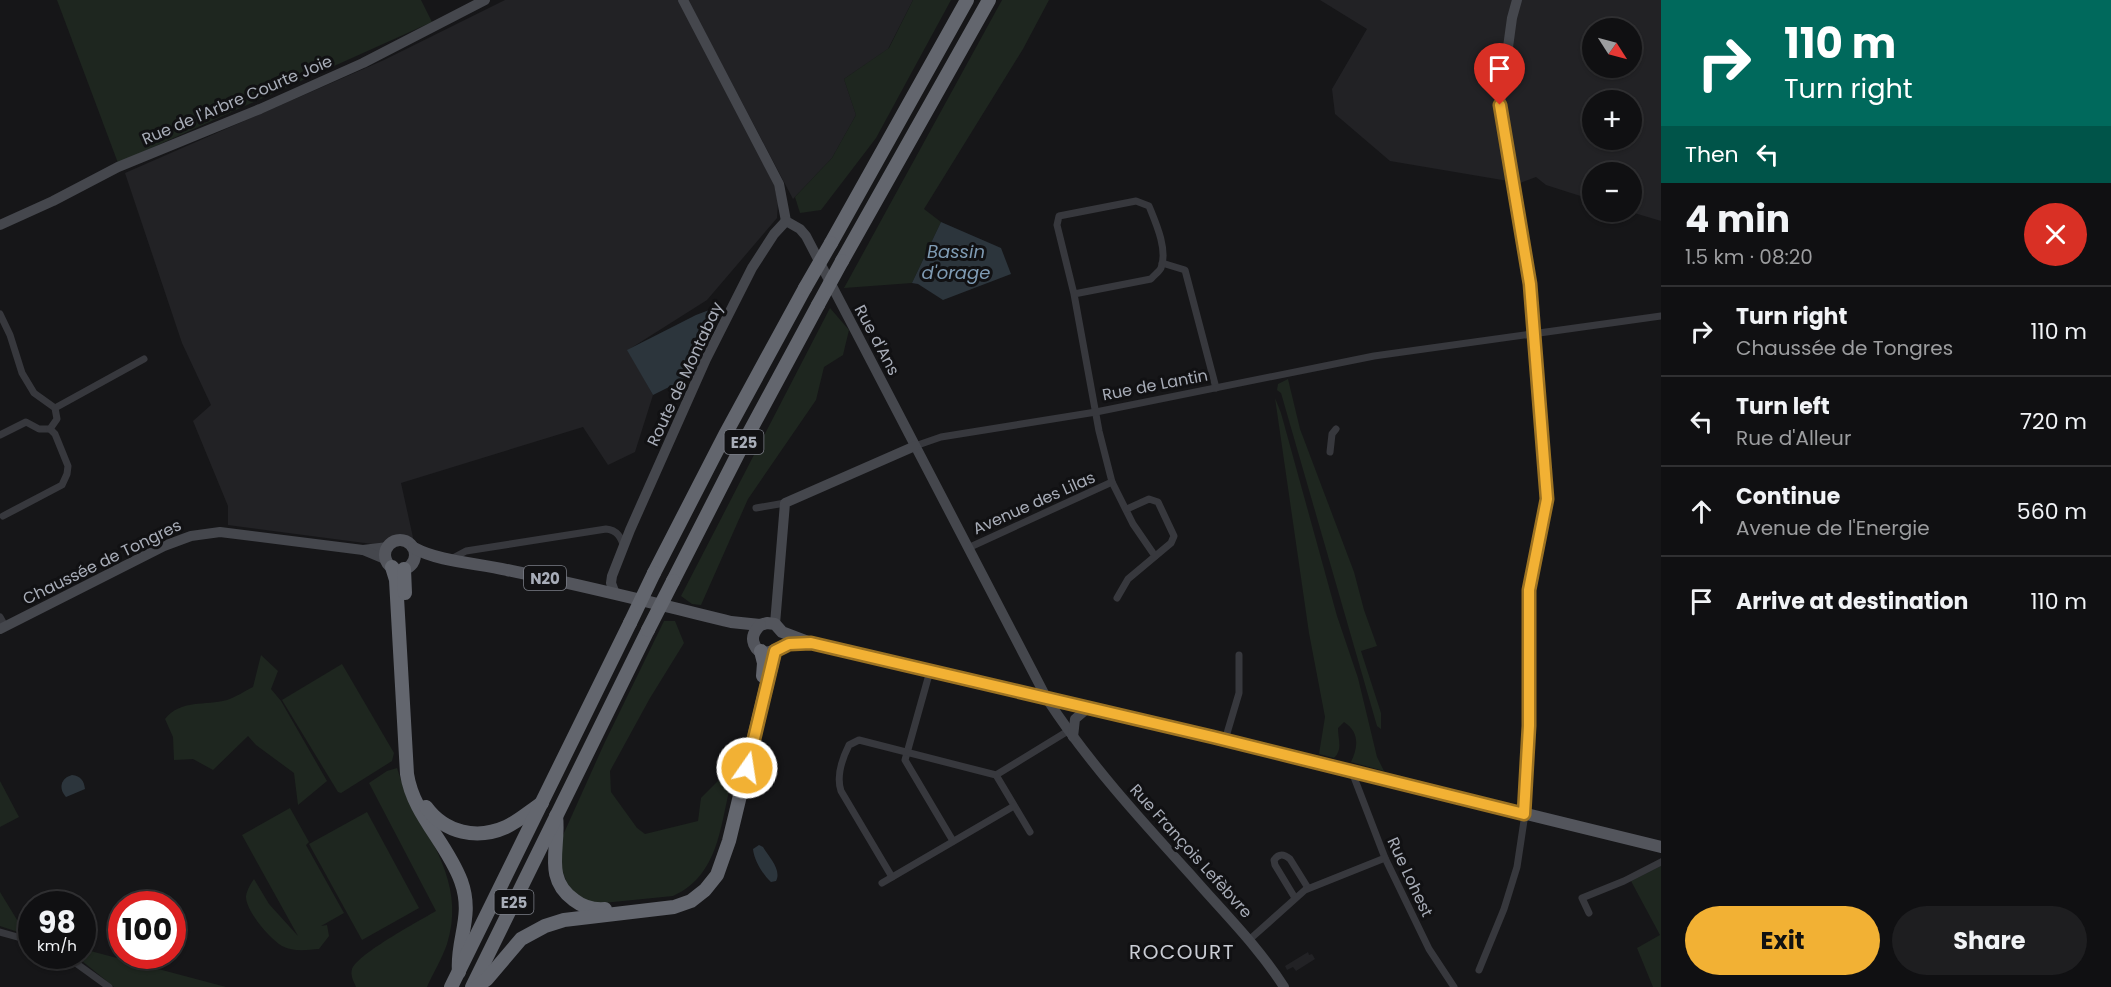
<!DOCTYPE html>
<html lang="en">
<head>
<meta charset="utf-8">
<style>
  body { margin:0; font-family:Poppins,sans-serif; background:#1e1e20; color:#f1f3f6; height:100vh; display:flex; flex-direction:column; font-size:22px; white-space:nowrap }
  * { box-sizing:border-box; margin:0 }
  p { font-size:20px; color:#9c9d9f }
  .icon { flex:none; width:33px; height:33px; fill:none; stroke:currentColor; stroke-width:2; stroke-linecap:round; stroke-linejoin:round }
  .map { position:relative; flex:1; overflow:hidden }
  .panel { display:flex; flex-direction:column; background:#101012; width:450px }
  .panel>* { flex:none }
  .guide { background:#00695c; color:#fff; overflow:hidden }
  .needle { width:39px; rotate:126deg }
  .tools { position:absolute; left:1582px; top:18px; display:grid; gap:12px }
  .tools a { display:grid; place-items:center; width:60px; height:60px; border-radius:50%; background:#101012; box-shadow:0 2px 4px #0004,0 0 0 2px #303032; font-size:30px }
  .speed { position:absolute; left:18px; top:891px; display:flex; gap:12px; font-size:30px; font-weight:700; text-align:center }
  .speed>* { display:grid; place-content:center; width:78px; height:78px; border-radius:50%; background:#101012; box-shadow:0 2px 4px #0004,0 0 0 2px #303032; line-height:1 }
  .speed small { font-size:15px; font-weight:400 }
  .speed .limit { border:9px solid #d22; background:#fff; color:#111 }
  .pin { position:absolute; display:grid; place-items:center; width:51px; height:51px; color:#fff; margin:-62px -26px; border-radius:50% 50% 50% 0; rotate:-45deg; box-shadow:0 0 6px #0007 }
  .pin .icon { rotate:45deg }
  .me { position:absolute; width:66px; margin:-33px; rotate:13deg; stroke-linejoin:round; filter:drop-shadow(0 0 4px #0008) }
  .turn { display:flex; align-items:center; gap:21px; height:126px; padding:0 24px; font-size:27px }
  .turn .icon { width:78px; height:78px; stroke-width:2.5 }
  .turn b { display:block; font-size:42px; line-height:51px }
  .then { display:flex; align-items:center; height:57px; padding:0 24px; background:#0003; gap:12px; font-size:22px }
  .round { display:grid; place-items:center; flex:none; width:63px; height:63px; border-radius:32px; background:#1e1e20 }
  .headline { display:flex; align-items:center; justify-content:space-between; height:102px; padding:0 24px }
  h1 { font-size:36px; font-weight:700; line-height:45px }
  .button { display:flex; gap:12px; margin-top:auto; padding:12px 24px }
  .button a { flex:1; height:69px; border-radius:36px; background:#f2b134; color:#111; font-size:24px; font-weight:700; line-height:69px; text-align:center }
  .button a+a { background:#1e1e20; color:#f1f3f6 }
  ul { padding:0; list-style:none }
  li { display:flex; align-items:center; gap:18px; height:90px; padding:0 24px; border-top:2px solid #303032 }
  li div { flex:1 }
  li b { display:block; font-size:22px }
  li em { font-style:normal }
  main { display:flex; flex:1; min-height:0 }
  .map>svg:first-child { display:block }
  .built { fill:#222225; fill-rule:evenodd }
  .green { fill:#1e261f }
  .water { fill:#2c353c }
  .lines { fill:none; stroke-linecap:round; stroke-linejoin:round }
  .street { stroke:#37383d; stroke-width:7 }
  .secondary { stroke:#45474d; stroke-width:10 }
  .primary { stroke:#53555c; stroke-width:12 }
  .highway { stroke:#63666e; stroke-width:14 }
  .highway-bridge { stroke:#63666e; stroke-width:14 }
  .route-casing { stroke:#9d7322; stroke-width:15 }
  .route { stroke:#f2b134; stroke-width:10 }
  .labels { text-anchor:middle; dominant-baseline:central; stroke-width:6; stroke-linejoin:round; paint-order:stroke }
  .shield { fill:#111113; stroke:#7b7e86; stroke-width:1.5 }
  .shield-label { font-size:15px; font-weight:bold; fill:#a8adb8 }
  .street-label { font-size:16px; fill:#a8adb8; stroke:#111113 }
  .water-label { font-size:18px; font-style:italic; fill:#7f9bb3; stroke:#111113 }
  .quarter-label { font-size:20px; letter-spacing:1.5px; fill:#c9ccd4; stroke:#111113 }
</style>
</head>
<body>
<main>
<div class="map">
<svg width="1661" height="987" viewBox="0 0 1661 987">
  <rect width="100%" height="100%" fill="#161618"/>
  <g class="built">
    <path d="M505,0H682L774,185L778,202L777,218L707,300L628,350L653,395L635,452L608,465L583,427L401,483L414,542L393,536L380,545L228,525V506L193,421L211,405L182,343L125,173L384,60Z"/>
    <path d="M688,0H913L888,49L844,79L856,115L832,158L793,199Z"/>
    <path d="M1320,0H1661V221L1631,212L1632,172H1593V200L1546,185L1536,177L1520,183L1390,161L1335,114L1332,89L1367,29ZM1593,28H1632V68H1593ZM1593,100H1632V140H1593Z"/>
    <path d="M1308,952L1309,955L1312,954L1315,959L1296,971L1293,967L1287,970L1285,966Z"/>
  </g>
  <g class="green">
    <path d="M57,0H421L432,22L118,163Z"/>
    <path d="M913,0H951L876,138L821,210L800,213L795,197L832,158L856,115L844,79L889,48Z"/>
    <path d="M1002,0H1049L1023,49L924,209L941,222L912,283L844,288Z"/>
    <path d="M830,308L849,330L843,355L824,367L816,400L748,499L701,605L692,604L681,596Z"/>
    <path d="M1288,379L1300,429L1354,572L1364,610L1377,646L1361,651L1381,713V729L1377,726L1281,393L1277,390L1278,384Z"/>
    <path d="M1275,398L1281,413L1337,616L1358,678L1377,757L1384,771L1351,762C1358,748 1360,732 1344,722L1338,728C1338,740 1343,749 1334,758L1319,754L1325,717L1309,633Z"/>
    <path d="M664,621H675L684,643L650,698L610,771L611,792L637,828L645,834L698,821L701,798L719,780L730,787C720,828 718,876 673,896L593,904L570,890L555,853L604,744Z"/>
    <path d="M261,655L278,671L271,689L281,701L327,781L298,805L294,773L256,745L248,736L213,770L193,759L174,760L173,737L165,719C181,699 205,706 227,700C236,697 245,691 253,687Z"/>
    <path d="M342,664L394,753L392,761L341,793L338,792L282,700Z"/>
    <path d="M397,768L408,801L412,804C437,850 464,891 447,944C442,959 433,973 427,987H356C354,982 350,976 352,969C359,953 419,921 436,911L369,783L387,771Z"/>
    <path d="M0,781L19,817L0,827Z"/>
    <path d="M290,808L309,842L306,845L344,913L321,926L327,925L329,936L319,949C307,950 293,952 282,946C270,939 245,910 246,896C247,890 251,883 254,879L269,904L298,936L242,835Z"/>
    <path d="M367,812L419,908L362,940L309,844Z"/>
    <path d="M1661,866V987H1653L1637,948L1660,935L1631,881Z"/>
    <path d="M0,892L22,928L21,933L0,926Z"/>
    <path d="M83,949L226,987H114L76,956H82Z"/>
  </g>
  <g class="water">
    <path d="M941,222L1001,248L1011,274L943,300L918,284L912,283Z"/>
    <path d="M717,307L687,378L653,395L627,350L696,315Z"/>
    <path d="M72,775C81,776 84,781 85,789L66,797C58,788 61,778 72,775Z"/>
    <path d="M759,845L763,847C769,857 782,870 776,881L771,882C763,875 754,860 753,849Z"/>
  </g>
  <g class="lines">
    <g class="street">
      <path d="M1162,263L1185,270L1216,388"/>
      <path d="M1074,294L1151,279C1154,275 1159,272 1161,268C1168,250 1156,223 1149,206L1136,201L1059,216L1057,225L1074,294L1099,431L1112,482L1133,524L1155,556"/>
      <path d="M0,314L10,335L22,373L34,393L55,408L57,419L50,429H39L26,422L0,435"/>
      <path d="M55,408L144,359"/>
      <path d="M915,446L941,437L1096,412L1374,356L1661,316"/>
      <path d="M1330,452L1332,434L1336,429"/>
      <path d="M756,508L785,503"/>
      <path d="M3,516L62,485L67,474L68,466L55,434L50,429"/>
      <path d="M968,548L1112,482"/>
      <path d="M451,559L466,551L606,529C617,530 621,537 624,547"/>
      <path d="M1117,598L1128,579L1171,543L1174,536L1158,502L1149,499L1127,509"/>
      <path d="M0,617L5,626"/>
      <path d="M930,671L905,760L953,841"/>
      <path d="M1225,740L1239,693V655"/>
      <path d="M1352,772L1385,858L1429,949L1454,987"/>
      <path d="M996,775L1068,731"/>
      <path d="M892,877L841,791C836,776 842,759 849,745L859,740L996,775L1030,832"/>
      <path d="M882,883L1014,806"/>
      <path d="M1295,898L1275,865L1274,860C1279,853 1284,854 1290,859L1308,888"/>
      <path d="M1589,913L1582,898L1624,881L1661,862"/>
      <path d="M0,932L32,941"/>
      <path d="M1249,940L1305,890L1385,858"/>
      <path d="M66,956L109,987"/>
      <path d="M1479,970L1504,909L1517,867L1525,814"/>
    </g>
    <g class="secondary">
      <path d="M683,0L779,184L786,221L800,229L806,236L1047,699C1088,762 1140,819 1191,875C1223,912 1258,946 1284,987"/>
      <path d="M1517,0L1512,18L1500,105L1530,284L1547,499L1529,590V726L1525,814"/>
      <path d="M0,225L53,201L118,167L260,109L363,63L485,0"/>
      <path d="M363,550L388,547"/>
      <path d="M615,594L611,583L612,576L630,530L706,359L752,268L774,234L786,221"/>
      <path d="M775,624L785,503L915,446"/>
      <path d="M0,629L164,546L191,536L220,532L363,550L387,560"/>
      <path d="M1073,737L1075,719L1088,708"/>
    </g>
    <g class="primary">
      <circle cx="400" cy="555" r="15"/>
      <path d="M414,548C440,562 478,563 507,570C582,585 657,604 731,622L760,625L767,623L775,624L782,632L811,643L1225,740L1661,847"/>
      <path d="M760,625C755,631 751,636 754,644C762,662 777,647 789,644C793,642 799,643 804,643"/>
    </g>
    <g class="highway">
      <path d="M831,243L967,0"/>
      <path d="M842,261L989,0"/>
      <path d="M392,567L396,580L407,774C413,814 447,843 461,881C474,917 456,939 459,972"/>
      <path d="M404,569L405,593"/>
      <path d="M654,573L726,433L805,288"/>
      <path d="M673,581L744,442L818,305"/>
      <path d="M761,651L764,663L763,676"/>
      <path d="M426,807C445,833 477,840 506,827C519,821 530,811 542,803"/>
      <path d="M556,816C560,847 543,878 574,900C583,907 593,910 605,909"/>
      <path d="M451,987L630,623"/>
      <path d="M472,987L648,630"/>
      <path d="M476,987L487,979L521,939L545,926L564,920L674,907L691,901L705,890L717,875L729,841L775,651"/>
    </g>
    <g class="highway-bridge">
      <path d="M805,288L831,243"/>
      <path d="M818,305L842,261"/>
      <path d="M630,623L654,573"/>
      <path d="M648,630L673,581"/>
    </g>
  </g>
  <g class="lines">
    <g class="route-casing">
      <path id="route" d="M747,768L775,651L789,644L811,643L1213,737L1524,814L1529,726V590L1547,499L1530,284L1500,105"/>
    </g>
    <use href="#route" class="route"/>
  </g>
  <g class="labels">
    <g class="shield">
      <rect x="724.5" y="430" width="39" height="24" rx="4.5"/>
      <rect x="524" y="566" width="42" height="24" rx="4.5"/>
      <rect x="494.5" y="890" width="39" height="24" rx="4.5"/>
    </g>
    <g class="shield-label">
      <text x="744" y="442">E25</text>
      <text x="545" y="578">N20</text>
      <text x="514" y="902">E25</text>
    </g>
    <g class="street-label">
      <text transform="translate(237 100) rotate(-23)">Rue de l'Arbre Courte Joie</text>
      <text transform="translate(877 340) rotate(62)">Rue d'Ans</text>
      <text transform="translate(685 374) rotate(-65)">Route de Montabay</text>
      <text transform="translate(1155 385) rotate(-11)">Rue de Lantin</text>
      <text transform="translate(1034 503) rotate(-24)">Avenue des Lilas</text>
      <text transform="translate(102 562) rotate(-26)">Chaussée de Tongres</text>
      <text transform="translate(1191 851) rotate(48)">Rue François Lefèbvre</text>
      <text transform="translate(1410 877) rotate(65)">Rue Lohest</text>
    </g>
    <g class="water-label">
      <text x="956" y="251">Bassin<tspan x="956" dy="21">d'orage</tspan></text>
    </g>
    <g class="quarter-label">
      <text x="1182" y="952">ROCOURT</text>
    </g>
  </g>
</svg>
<div class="tools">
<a><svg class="needle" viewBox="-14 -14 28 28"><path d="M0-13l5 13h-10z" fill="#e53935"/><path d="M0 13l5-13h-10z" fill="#9c9d9f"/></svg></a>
<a>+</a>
<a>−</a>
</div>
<div class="speed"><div>98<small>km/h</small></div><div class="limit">100</div></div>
<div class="pin" style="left:1500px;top:105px;background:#d93025"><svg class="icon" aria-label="arrive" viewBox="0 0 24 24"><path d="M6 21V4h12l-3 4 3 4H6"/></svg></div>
<svg class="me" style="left:747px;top:768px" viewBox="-20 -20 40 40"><circle r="17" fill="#f2b134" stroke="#fff" stroke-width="3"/><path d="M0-11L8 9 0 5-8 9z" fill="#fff"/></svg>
</div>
<section class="panel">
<div class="guide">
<div class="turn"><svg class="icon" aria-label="right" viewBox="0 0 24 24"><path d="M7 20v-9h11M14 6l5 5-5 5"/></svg><div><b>110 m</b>Turn right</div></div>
<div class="then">Then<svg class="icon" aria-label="left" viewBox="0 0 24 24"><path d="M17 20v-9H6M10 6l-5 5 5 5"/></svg></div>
</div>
<div class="headline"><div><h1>4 min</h1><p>1.5 km · 08:20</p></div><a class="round" style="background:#d93025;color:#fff"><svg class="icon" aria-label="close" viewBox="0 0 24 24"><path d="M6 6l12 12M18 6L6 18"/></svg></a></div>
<ul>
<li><svg class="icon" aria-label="right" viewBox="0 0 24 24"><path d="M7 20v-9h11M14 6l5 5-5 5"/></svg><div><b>Turn right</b><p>Chaussée de Tongres</p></div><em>110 m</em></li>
<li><svg class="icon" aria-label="left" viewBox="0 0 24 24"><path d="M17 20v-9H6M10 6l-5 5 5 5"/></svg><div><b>Turn left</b><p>Rue d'Alleur</p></div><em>720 m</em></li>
<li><svg class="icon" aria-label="ahead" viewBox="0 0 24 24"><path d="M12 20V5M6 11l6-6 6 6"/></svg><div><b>Continue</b><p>Avenue de l'Energie</p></div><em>560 m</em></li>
<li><svg class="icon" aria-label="arrive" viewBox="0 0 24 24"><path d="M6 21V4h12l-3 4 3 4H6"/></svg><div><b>Arrive at destination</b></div><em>110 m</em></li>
</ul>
<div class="button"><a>Exit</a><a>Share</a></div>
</section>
</main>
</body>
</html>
